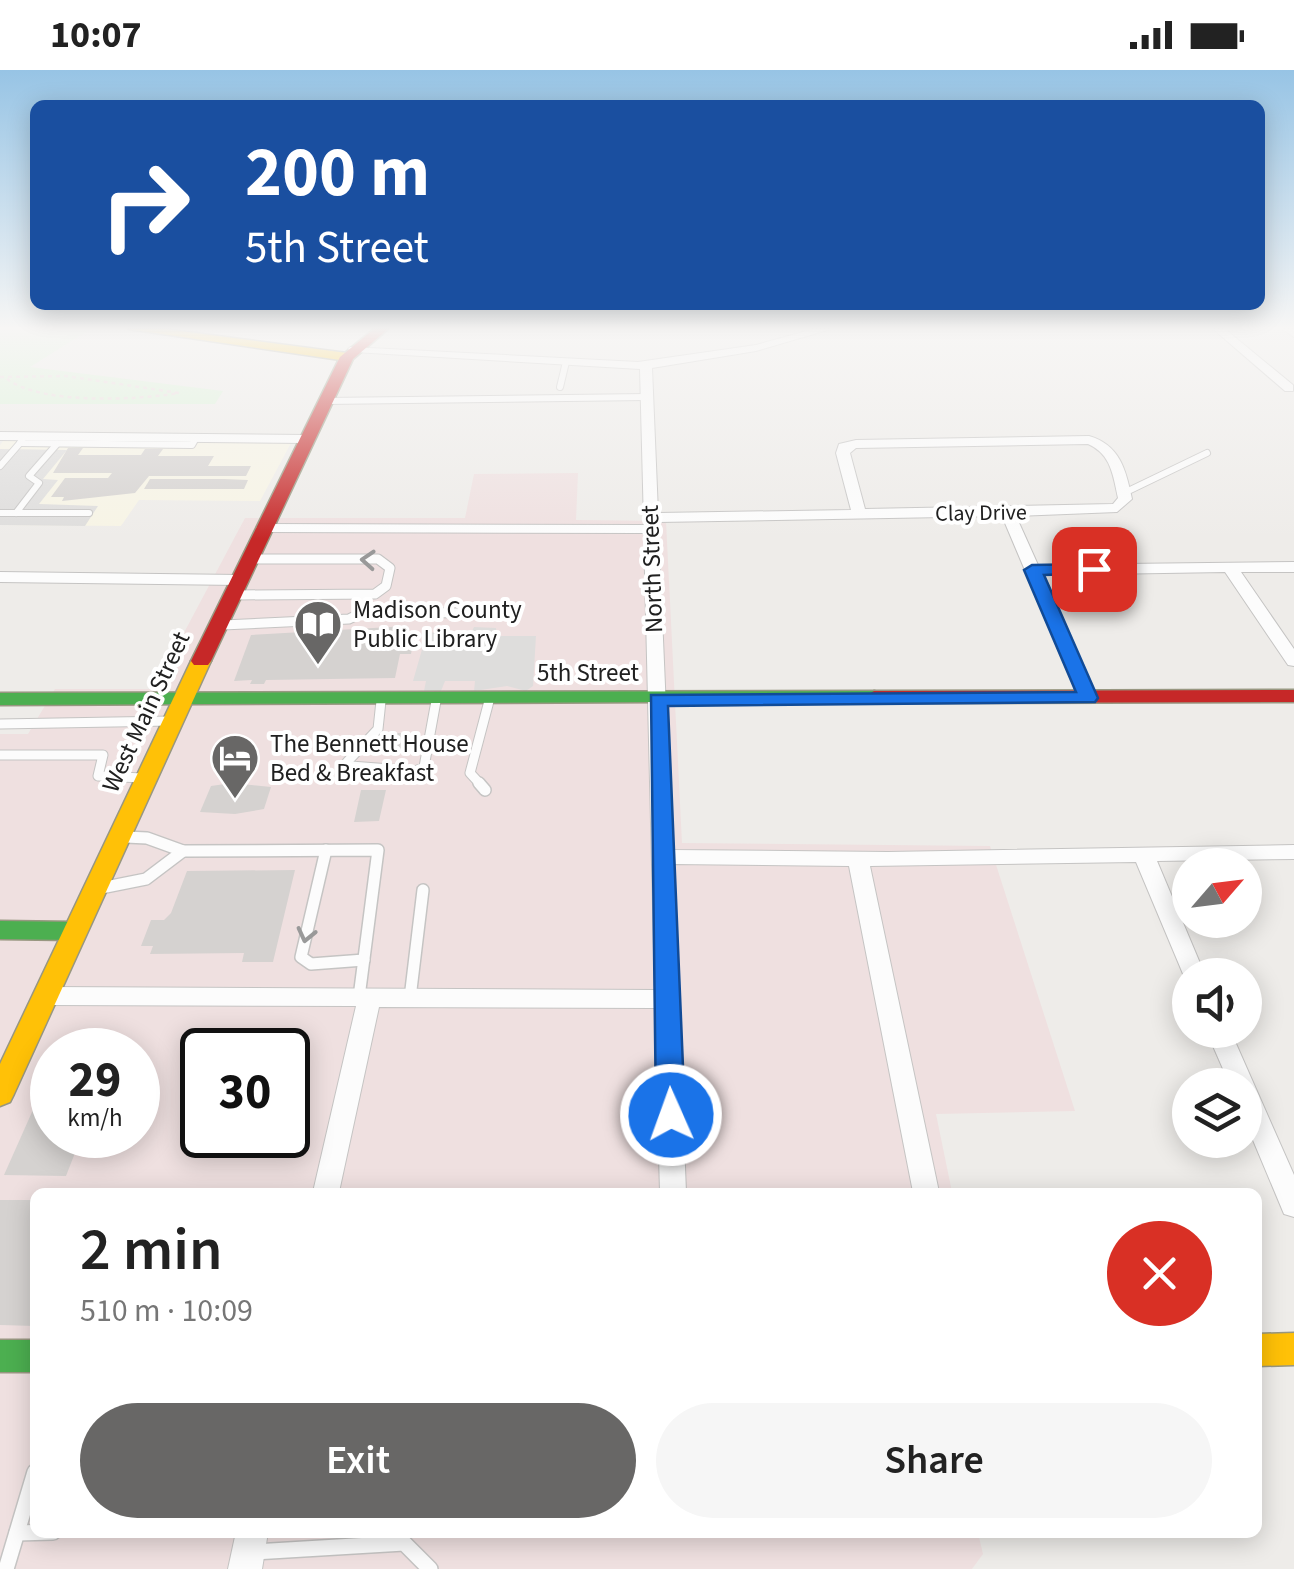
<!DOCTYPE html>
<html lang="en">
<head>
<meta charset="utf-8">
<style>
  body { margin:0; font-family:"Source Sans 3",sans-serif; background:#f6f6f6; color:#222; height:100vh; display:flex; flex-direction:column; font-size:38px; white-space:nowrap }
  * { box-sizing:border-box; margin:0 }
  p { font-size:32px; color:#767676 }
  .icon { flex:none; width:55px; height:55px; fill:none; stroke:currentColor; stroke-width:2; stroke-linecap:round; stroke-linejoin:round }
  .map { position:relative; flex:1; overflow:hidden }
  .side { position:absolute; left:30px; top:1118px; width:1232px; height:350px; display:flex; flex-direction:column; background:#fff; border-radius:15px; box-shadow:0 5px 25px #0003 }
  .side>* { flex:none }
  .top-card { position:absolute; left:30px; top:30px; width:1235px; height:210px; border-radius:15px; box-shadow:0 5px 25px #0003; background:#1a4fa0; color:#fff; overflow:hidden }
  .needle { width:65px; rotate:62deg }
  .tools { position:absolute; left:1172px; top:778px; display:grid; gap:20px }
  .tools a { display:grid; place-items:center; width:90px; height:90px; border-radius:50%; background:#fff; box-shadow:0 5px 25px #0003; font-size:50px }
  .speed { position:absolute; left:30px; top:958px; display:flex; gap:20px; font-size:50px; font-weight:700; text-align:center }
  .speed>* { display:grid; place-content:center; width:130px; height:130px; border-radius:50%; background:#fff; box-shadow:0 5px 25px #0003; line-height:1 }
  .speed small { font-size:25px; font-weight:400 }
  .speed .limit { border:5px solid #111; border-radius:15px; background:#fff; color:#111 }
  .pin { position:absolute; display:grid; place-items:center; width:85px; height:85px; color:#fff; margin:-42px; border-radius:20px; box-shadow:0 5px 15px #0006 }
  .me { position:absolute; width:110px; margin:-55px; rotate:358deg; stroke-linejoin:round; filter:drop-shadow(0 0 8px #0008) }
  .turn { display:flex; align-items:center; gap:35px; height:210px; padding:0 50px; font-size:45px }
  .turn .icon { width:130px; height:130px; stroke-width:2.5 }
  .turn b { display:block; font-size:70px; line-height:85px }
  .round { display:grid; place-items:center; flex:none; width:105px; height:105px; border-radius:52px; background:#f6f6f6 }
  .summary { display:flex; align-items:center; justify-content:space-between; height:170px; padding:0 50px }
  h1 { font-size:60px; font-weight:600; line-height:75px }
  .cta { display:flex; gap:20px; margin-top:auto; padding:20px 50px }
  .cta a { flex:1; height:115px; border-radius:60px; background:#686766; color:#fff; font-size:40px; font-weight:600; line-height:115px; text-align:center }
  .cta a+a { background:#f6f6f6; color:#222 }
  .status { display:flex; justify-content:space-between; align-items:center; height:70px; padding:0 50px; background:#fff; direction:ltr }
  .status svg { height:28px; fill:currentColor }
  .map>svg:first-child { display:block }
  .commercial { fill:#efe0e0; fill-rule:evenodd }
  .education { fill:#f7f4e5 }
  .park { fill:#d9f3d6 }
  .parking { fill:#dedddc }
  .building { fill:#d5d2d0 }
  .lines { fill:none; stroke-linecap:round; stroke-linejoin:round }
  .lane-far3-casing { stroke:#c5c4c3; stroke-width:8 }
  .lane-far2-casing { stroke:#c5c4c3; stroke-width:11 }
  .lane-far1-casing { stroke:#c5c4c3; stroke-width:14 }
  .lane-casing { stroke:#c5c4c3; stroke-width:18 }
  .street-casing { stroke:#c5c4c3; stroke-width:2 }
  .fast-casing { stroke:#989781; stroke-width:3 }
  .slow-casing { stroke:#989781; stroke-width:3 }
  .jam-casing { stroke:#989781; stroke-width:3 }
  .path { stroke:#ebdbdb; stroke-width:2.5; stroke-dasharray:4 4; stroke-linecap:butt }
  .lane-far3 { stroke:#fcfcfc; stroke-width:6 }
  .lane-far2 { stroke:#fcfcfc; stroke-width:9 }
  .lane-far1 { stroke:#fcfcfc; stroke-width:11 }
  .lane { stroke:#fcfcfc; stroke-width:15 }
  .street { fill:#fcfcfc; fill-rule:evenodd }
  .fast { fill:#4caf50; fill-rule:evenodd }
  .slow { fill:#ffc107; fill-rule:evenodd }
  .jam { fill:#c62828; fill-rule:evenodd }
  .oneway { stroke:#999 }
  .route { fill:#1a73e8; stroke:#114b97; stroke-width:2.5 }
  .labels { text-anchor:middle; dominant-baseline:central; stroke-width:8; stroke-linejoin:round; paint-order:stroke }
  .far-street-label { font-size:22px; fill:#202020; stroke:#fff }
  .street-label { font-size:25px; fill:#202020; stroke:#fff }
  .poi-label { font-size:25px; fill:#202020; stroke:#fff; text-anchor:start }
</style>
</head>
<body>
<div class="status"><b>10:07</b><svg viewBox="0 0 49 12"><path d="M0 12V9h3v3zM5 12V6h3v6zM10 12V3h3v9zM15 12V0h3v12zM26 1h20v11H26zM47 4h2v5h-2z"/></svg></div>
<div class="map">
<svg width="1294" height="1499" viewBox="0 0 1294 1499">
  <rect width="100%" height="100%" fill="#eeece9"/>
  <path class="commercial" d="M578,403L576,450L666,451L682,773L990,776L1075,1041L936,1044L952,1122H35V1462L978,1463L983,1484L972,1499H0V664H28L55,619H154L245,448H465L474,404ZM52,980H138V1065H52ZM202,980H288V1065H202Z"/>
  <path class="education" d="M4,370L291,373L260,431L139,430L121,456L0,455V375Z"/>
  <path class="park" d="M0,259L89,260L30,297L223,321L215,334H0Z"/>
  <g class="parking">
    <path d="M0,379L67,380L43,409L58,410L39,434L98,436L85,456L0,455Z"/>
    <path d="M474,557L496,558L497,566H536L533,616L526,621L507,616L474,621L475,611H445L441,621H424L426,611H413L427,562L470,565Z"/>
  </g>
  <g class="building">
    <path d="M68,378H83L78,385H141L145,379H163L158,386H214L208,396H251L246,406H149L135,423L62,431L64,427H51L65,408H108L112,403H53Z"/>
    <path d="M150,409H224L248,410L244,419H144Z"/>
    <path d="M408,556L404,574H413L411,584H400L395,608L266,610L264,614H250L252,610L234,611L251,565Z"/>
    <path d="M384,663H419L416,683L380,684Z"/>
    <path d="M232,713L271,717L264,739L235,744L200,742L211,716Z"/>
    <path d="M361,720H386L379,751L354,752Z"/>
    <path d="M295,800L273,892H242L244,883L150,884L153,876H141L151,850H164L171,843L187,801Z"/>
    <path d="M52,997V1065H82L66,1106L4,1105Z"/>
    <path d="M0,1130H35V1256L0,1255Z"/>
  </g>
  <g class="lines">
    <g class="lane-far3-casing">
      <g id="lane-far3">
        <path d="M560,317L566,292"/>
        <path d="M325,331L646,327"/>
        <path d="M24,366L20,373L192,375L196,368"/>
        <path d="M0,396L20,373"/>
        <path d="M1124,423L1207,383"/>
        <path d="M0,443H89"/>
        <path d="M16,443L39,413L29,406L57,374"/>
      </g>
    </g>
    <g class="lane-far2-casing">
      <g id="lane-far2">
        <path d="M238,525L375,524L386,516L390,498L378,489H251"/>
        <path d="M359,542L464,543"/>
        <path d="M223,555L349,549L357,545L365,525"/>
        <path d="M381,631L378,659L347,692L351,696L416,701L424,697L436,631"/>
        <path d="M0,654L171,651"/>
        <path d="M0,685H103L98,706L143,708"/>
        <path d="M481,715L470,703L489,631"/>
      </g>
    </g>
    <g class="lane-far1-casing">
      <g id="lane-far1">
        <path d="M479,713L485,720"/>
        <path d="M126,767L147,768L183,781L378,780L359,927"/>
        <path d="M326,780L301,887L311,894L364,890"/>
        <path d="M101,818L146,809L183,781"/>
        <path d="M410,928L423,820"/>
      </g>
    </g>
    <g class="lane-casing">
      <g id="lane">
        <path d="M17,1463L53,1462"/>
        <path d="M254,1482L404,1473L430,1499"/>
        <path d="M6,1499L35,1402"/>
      </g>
    </g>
    <g class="street-casing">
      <g id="street">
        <path d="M814,259H831L756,281L652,298L658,443L851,440L836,383L839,374L856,370L1089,366C1120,375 1126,400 1132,429L1117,442L1016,446L1038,495L1294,492V502H1241L1294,579V596L1288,595L1225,502L1042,505L1097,628L1088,633L1079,628L1002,446L658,452L672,780L888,782L1294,775V789L1157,791L1205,905H1190V912L1186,911L1136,792L870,796L939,1122H913L849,796L673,794L686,1122H660L655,938L379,937L339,1122H313L356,936L48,935L40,932L36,926L40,920L48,917L655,920L644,463L263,462L256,458L263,454L644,455L640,299L354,282L348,279L350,277L638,292L756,275ZM1088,374C1111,384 1113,405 1118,428L1113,434L865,439L850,383L856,378Z"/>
        <path d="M1213,259H1225L1293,315V321H1285Z"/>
        <path d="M1282,259H1294V267Z"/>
        <path d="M0,362L305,365L312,369L305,373L0,370Z"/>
        <path d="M0,502L239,505L247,510L239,515L0,512Z"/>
        <path d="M1206,960H1230L1294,1105V1147L1284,1144L1245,1051V1015H1230Z"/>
        <path d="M236,1462H268L262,1499H228Z"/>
      </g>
    </g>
    <g class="fast-casing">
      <g id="fast">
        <path d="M874,621L881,623L884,627L881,631L0,635V623Z"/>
        <path d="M0,851L74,852L83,855L86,861L83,867L74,870L0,869Z"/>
        <rect x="0" y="1270" width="35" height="32"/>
      </g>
    </g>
    <g class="slow-casing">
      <g id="slow">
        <path d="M128,259H165L347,283L354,287L347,291Z"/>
        <path d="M201,585L211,591L14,1024L10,1032L0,1036V994L191,591Z"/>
        <path d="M1294,1263V1295L1258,1296V1264Z"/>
      </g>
    </g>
    <g class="jam-casing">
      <g id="jam">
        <path d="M374,259H388L353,289L211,591L208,595H194L191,591L340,287Z"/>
        <path d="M1294,620V632L874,633L864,627L874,621Z"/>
      </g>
    </g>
    <path class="path" d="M0,307L66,306L179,323C137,330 42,335 7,309"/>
    <use href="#lane-far3" class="lane-far3"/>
    <use href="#lane-far2" class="lane-far2"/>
    <use href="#lane-far1" class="lane-far1"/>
    <use href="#lane" class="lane"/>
    <use href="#street" class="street"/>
    <use href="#fast" class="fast"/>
    <use href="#slow" class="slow"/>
    <use href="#jam" class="jam"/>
  </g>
  <defs><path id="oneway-chevron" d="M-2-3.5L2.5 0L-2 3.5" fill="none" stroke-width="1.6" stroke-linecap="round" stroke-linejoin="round" transform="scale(2.5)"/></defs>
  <g class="oneway">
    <use href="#oneway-chevron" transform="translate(368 490) rotate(-176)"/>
    <use href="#oneway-chevron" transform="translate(306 865) rotate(103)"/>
  </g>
  <linearGradient id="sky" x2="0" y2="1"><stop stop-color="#97c4e5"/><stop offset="0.55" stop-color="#f7f6f5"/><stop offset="1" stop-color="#f7f6f5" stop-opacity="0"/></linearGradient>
  <rect width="1294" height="469" fill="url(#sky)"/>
  <path class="route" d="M1094,494L1100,496V503L1044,505L1098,628L1095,632L668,636L685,1045L681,1054L671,1057L661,1054L656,1045L651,625L1076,622L1024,500L1032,495Z"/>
  <defs>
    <g id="library-pin" transform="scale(2.5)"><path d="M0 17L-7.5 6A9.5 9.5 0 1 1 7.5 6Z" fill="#686766" stroke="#fff"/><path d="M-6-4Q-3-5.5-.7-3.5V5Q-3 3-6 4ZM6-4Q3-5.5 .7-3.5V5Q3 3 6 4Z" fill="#fff"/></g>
    <g id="hotel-pin" transform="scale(2.5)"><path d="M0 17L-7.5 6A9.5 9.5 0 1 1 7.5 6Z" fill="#686766" stroke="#fff"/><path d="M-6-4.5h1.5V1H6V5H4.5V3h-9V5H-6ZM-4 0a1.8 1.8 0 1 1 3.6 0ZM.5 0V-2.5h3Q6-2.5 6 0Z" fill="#fff"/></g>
  </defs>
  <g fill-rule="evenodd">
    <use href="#library-pin" x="318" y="554"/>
    <use href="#hotel-pin" x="235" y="688"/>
  </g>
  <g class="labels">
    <g class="far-street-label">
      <text transform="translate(981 443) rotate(-1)">Clay Drive</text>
    </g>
    <g class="street-label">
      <text transform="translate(652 499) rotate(-92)">North Street</text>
      <text x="588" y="603">5th Street</text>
      <text transform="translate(146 642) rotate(-65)">West Main Street</text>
    </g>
    <g class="poi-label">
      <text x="353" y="540">Madison County<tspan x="353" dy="29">Public Library</tspan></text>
      <text x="270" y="674">The Bennett House<tspan x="270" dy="29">Bed &amp; Breakfast</tspan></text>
    </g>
  </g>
</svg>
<div class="tools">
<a><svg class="needle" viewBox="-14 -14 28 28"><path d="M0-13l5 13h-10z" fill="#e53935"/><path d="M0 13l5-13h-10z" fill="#767676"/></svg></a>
<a><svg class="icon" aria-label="sound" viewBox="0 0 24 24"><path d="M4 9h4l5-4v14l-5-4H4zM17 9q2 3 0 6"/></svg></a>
<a><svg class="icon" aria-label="layers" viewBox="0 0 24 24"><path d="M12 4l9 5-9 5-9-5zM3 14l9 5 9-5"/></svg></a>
</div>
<div class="speed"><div>29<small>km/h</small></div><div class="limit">30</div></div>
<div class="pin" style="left:1094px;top:499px;background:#d93025"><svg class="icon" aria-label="arrive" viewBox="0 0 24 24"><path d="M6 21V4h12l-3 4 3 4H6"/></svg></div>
<svg class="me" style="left:671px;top:1045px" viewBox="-20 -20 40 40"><circle r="17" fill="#1a73e8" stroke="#fff" stroke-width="3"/><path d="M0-11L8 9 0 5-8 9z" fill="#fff"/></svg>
<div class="top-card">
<div class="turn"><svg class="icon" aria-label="right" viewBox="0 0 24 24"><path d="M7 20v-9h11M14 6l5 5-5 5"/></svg><div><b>200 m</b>5th Street</div></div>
</div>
<section class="side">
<div class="summary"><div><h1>2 min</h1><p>510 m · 10:09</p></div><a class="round" style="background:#d93025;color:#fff"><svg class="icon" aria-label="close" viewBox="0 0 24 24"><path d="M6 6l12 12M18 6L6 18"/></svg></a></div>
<div class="cta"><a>Exit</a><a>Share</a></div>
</section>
</div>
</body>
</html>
